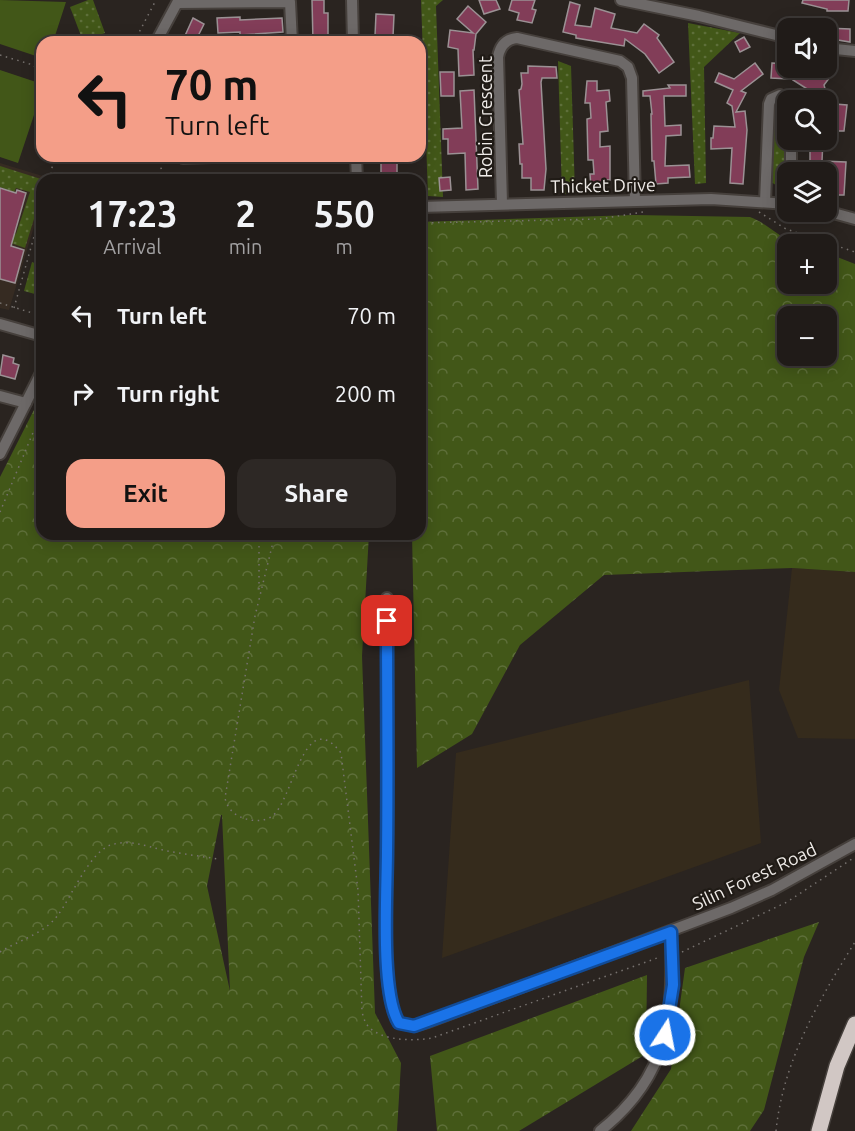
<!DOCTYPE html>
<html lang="en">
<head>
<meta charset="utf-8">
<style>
  body { margin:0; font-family:Ubuntu,sans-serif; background:#2d2825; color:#f1f3f6; height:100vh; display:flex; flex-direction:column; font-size:22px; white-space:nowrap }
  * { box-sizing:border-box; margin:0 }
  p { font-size:20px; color:#a2a1a2 }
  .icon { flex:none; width:33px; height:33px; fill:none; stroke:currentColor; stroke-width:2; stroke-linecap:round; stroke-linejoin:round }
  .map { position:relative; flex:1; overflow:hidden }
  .drawer { position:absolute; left:36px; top:174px; width:390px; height:366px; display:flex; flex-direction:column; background:#201b18; border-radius:18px; box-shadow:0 3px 15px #0003,0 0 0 2px #3d3937 }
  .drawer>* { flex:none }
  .top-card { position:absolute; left:36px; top:36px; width:390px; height:126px; border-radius:18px; box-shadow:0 3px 15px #0003,0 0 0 2px #3d3937; background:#f49e88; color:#111; overflow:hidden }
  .controls { position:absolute; left:777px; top:18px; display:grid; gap:12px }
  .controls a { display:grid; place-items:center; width:60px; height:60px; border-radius:12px; background:#201b18; box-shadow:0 3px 15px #0003,0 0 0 2px #3d3937; font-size:30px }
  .pin { position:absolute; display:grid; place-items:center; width:51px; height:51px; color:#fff; margin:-26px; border-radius:12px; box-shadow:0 3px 9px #0006 }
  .me { position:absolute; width:66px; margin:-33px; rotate:11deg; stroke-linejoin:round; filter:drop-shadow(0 0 4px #0008) }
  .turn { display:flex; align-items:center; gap:21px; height:126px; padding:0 30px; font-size:27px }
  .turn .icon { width:78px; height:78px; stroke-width:2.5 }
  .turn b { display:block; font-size:42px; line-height:51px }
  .eta { display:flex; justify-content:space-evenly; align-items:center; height:102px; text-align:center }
  .eta b { font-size:36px; font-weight:700; line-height:42px }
  .cta { display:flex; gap:12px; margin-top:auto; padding:12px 30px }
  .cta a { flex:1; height:69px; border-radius:18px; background:#f49e88; color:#111; font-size:24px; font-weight:700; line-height:69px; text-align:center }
  .cta a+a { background:#2d2825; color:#f1f3f6 }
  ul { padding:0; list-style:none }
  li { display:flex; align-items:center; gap:18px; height:78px; padding:0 30px }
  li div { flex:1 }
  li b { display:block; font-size:22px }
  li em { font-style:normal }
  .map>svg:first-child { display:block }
  .industrial { fill:#352b1c }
  .built { fill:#362b22 }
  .forest { fill:url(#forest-crowns); fill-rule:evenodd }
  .park { fill:url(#park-dots) }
  .pitch { fill:#425718 }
  .building { fill:#823d58; stroke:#9b9194; stroke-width:1.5 }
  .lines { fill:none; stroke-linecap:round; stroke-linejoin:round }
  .minor-casing { stroke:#46403c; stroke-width:14 }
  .highway-casing { stroke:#46403c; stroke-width:18 }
  .path { stroke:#77726f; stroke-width:1.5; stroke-dasharray:1.5 4.5; stroke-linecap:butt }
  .minor { stroke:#6d6968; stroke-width:10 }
  .highway { stroke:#d1c7c4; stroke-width:15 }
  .route-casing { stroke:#114b97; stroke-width:15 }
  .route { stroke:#1a73e8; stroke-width:10 }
  .labels { text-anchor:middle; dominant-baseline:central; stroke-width:4.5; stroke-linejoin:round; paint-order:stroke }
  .street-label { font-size:18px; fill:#efebe8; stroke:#201b16 }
</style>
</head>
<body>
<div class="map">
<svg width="855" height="1131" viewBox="0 0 855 1131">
  <defs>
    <pattern id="forest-crowns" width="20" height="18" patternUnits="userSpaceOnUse" patternTransform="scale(1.5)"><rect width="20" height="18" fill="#425718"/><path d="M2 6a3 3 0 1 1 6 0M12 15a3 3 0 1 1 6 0" fill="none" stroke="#5e6f3a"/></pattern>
    <pattern id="park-dots" width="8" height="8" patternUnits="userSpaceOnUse" patternTransform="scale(1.5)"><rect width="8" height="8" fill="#425718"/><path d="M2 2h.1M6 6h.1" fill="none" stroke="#5e6f3a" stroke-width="1.8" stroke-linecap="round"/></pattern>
  </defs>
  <rect width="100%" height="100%" fill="#2a2420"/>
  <g class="industrial">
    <path d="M792,568L855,572V739L798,738L779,690Z"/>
    <path d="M749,680L761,843L442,958L456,753Z"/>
  </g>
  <path class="built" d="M0,163L49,178L48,180H42V200L9,310L0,308Z"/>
  <g class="forest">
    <path d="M634,215L750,217C767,223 780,239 798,244H788V284H826L827,253L855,264V572L792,568L604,575L520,645L472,734L417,768L412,534H420V222ZM788,316H826V356H788Z"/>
    <path d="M42,394V534H369L362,656L375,1013L401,1063L397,1131H0V477ZM221,815H222L230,991L207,886Z"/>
    <path d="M819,922L804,957L764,1110L750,1131H631L671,1069L685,968Z"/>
    <path d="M647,975L646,1054L519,1131H437L430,1056Z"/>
  </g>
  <g class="park">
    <path d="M88,0H93L105,33L83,41L70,7Z"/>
    <path d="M421,0H443L436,6L443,197L428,196Z"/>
    <path d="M688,23L740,33L704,67L706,183L695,184Z"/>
    <path d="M558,61L571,66L575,194H562Z"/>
    <path d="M784,105C794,120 783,166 784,185L779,187L771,182L774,110Z"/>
    <path d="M0,166L44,180L42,193L25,248L8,242L11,233L16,234L30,192L16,188L14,192L0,187Z"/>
    <path d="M32,262L42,266V296L24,291Z"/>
  </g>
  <g class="pitch">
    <path d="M0,0L66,2L53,42H42V58L0,44Z"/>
    <path d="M0,70L42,84V91L18,163L0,157Z"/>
  </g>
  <g class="building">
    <path d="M312,0H324V13H328V35H322L323,42H313Z"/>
    <path d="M479,0H496L500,9L484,14Z"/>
    <path d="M512,0H535L532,9L536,10L532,23L517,20L519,13L509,10Z"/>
    <path d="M803,0H849L848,11H827V9L802,3Z"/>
    <path d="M570,2L580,5L575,25L591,27L595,8L615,14L611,28L637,33L644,24L659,35L657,38L674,62L659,73L645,54L625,39L624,46L576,38V35L563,32Z"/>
    <path d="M468,6L486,22L476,34L474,50H473L474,75L459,76L458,49L448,47L450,30L473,33L457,19Z"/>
    <path d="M376,14L394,15L393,37L375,36Z"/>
    <path d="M240,17V20L282,18L283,32L240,35V32L218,33L217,18Z"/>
    <path d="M193,18L204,24L195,42H185L186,39L184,38Z"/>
    <path d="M826,28L850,29V42L826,38Z"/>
    <path d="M744,37L750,47L740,52L735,42Z"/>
    <path d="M755,63L763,74L741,91L746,93L736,112L745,111L747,130L743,184L730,183L732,148L711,149V138H713L714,126L735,127L732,106L727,103L733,90L715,82L719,73L734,79Z"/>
    <path d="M772,63L788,64V68H789V79L771,78Z"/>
    <path d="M528,66L556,67L557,78H542L541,82L546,169L544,190H531V178H522V164H520L519,144H523L519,90L521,89L522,84L521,73H528Z"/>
    <path d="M802,68L816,78L825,68L833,73L824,85L828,100H814L812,92L793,80Z"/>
    <path d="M440,72H454V96H441Z"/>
    <path d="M587,81H597V91L609,90L610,101L606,102L608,131L600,132V147L610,146V180H606V188H591L590,174H594L593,160H588L587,119L591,118L590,103H585Z"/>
    <path d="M668,85H686V96H664L665,126L681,125V135L666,136L665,166L689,165L690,177L668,178V183L656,184L654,161H652L651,114H652L650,96H643V91L670,88Z"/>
    <path d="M474,90L478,189L466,190L465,153L448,154V139H443V129L462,128L460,91Z"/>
    <path d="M835,104L847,105L844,131H834Z"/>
    <path d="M810,140H823L822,161L846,162L844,195H831L830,172H810Z"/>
    <rect x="381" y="156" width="16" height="24"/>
    <path d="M450,177L451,190L440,191L439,178Z"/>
    <path d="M0,188L16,193L17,190L26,193L11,246L24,250L15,283L0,279Z"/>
    <path d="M3,355L14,358L13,363L19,365L15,379L0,375Z"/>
  </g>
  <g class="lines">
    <g class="minor-casing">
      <g id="minor">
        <path d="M352,0L353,42"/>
        <path d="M621,0L699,16L788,38"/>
        <path d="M156,42L177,3L290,2L292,42"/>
        <path d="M826,48L855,51"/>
        <path d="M181,156L183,158L240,156"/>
        <path d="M356,156L357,180"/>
        <path d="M791,172V140"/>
        <path d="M765,202L769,104L771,99L780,95L789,100"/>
        <path d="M502,204L498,57C500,46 506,39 517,38L620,61L628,67L632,78L635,201"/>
        <path d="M420,207L711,199L788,204"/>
        <path d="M826,211L855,219"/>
        <path d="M0,324L42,336"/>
        <path d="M0,396L26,403"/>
        <path d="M0,454L42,371"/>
        <path d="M387,598C387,682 388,767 387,851C387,889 380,994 399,1023L414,1026L428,1022L731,908L772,890L855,844"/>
        <path d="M600,1131C671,1075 673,1015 671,932"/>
      </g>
    </g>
    <g class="highway-casing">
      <path id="highway" d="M819,1131L837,1066L855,1024"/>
    </g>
    <g class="path">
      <path d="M134,42L156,0"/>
      <path d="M0,55L33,65L42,74"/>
      <path d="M158,156L164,180"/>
      <path d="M50,180L54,156"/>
      <path d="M759,212L786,229L855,252"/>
      <path d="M420,223L600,219L643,212"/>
      <path d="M0,303L42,316"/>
      <path d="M14,308L42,208"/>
      <path d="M0,512L42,411"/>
      <path d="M259,534V590"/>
      <path d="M275,534L255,616L225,798C227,808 234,815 243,818C251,821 263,822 271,817C293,804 303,703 341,753L358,890L362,1012C364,1019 365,1024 371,1029C385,1041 415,1041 432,1038L660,957"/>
      <path d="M0,952C19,940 44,934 58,915C71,898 91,848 114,844C132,840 145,846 163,850C181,854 200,856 218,859"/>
      <path d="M682,952L787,902L855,857"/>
      <path d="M776,1131C783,1061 819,1000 855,942"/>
    </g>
    <use href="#minor" class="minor"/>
    <use href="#highway" class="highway"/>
  </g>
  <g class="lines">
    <g class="route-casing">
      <path id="route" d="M387,621C387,698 388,774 387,851C387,890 380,993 399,1023L414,1026L671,932L673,985L665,1035"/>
    </g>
    <use href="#route" class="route"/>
  </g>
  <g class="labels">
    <g class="street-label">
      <text transform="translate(485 117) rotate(-90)">Robin Crescent</text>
      <text transform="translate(603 185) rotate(-1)">Thicket Drive</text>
      <text transform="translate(754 876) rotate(-25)">Silin Forest Road</text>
    </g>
  </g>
</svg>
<div class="controls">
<a><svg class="icon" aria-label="sound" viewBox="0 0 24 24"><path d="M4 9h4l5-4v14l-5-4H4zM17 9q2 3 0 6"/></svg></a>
<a><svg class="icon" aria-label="search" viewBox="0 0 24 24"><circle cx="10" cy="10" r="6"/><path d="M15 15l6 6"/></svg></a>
<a><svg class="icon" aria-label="layers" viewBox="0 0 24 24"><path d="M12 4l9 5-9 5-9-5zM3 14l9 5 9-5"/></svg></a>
<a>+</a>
<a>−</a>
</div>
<div class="pin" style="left:387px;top:621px;background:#d93025"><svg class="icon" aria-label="arrive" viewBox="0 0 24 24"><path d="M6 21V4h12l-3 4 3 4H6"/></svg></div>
<svg class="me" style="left:665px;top:1035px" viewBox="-20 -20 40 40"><circle r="17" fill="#1a73e8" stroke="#fff" stroke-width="3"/><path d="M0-11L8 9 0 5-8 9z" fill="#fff"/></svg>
<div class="top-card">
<div class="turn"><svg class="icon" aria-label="left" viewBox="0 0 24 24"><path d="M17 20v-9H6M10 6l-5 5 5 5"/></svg><div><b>70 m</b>Turn left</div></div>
</div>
<section class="drawer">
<div class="eta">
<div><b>17:23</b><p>Arrival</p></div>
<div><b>2</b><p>min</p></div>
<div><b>550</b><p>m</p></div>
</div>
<ul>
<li><svg class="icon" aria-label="left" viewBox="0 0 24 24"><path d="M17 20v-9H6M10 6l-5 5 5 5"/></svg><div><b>Turn left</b></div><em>70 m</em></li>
<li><svg class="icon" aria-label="right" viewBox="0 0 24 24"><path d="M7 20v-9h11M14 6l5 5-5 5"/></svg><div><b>Turn right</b></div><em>200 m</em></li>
</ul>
<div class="cta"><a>Exit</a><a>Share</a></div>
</section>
</div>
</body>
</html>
